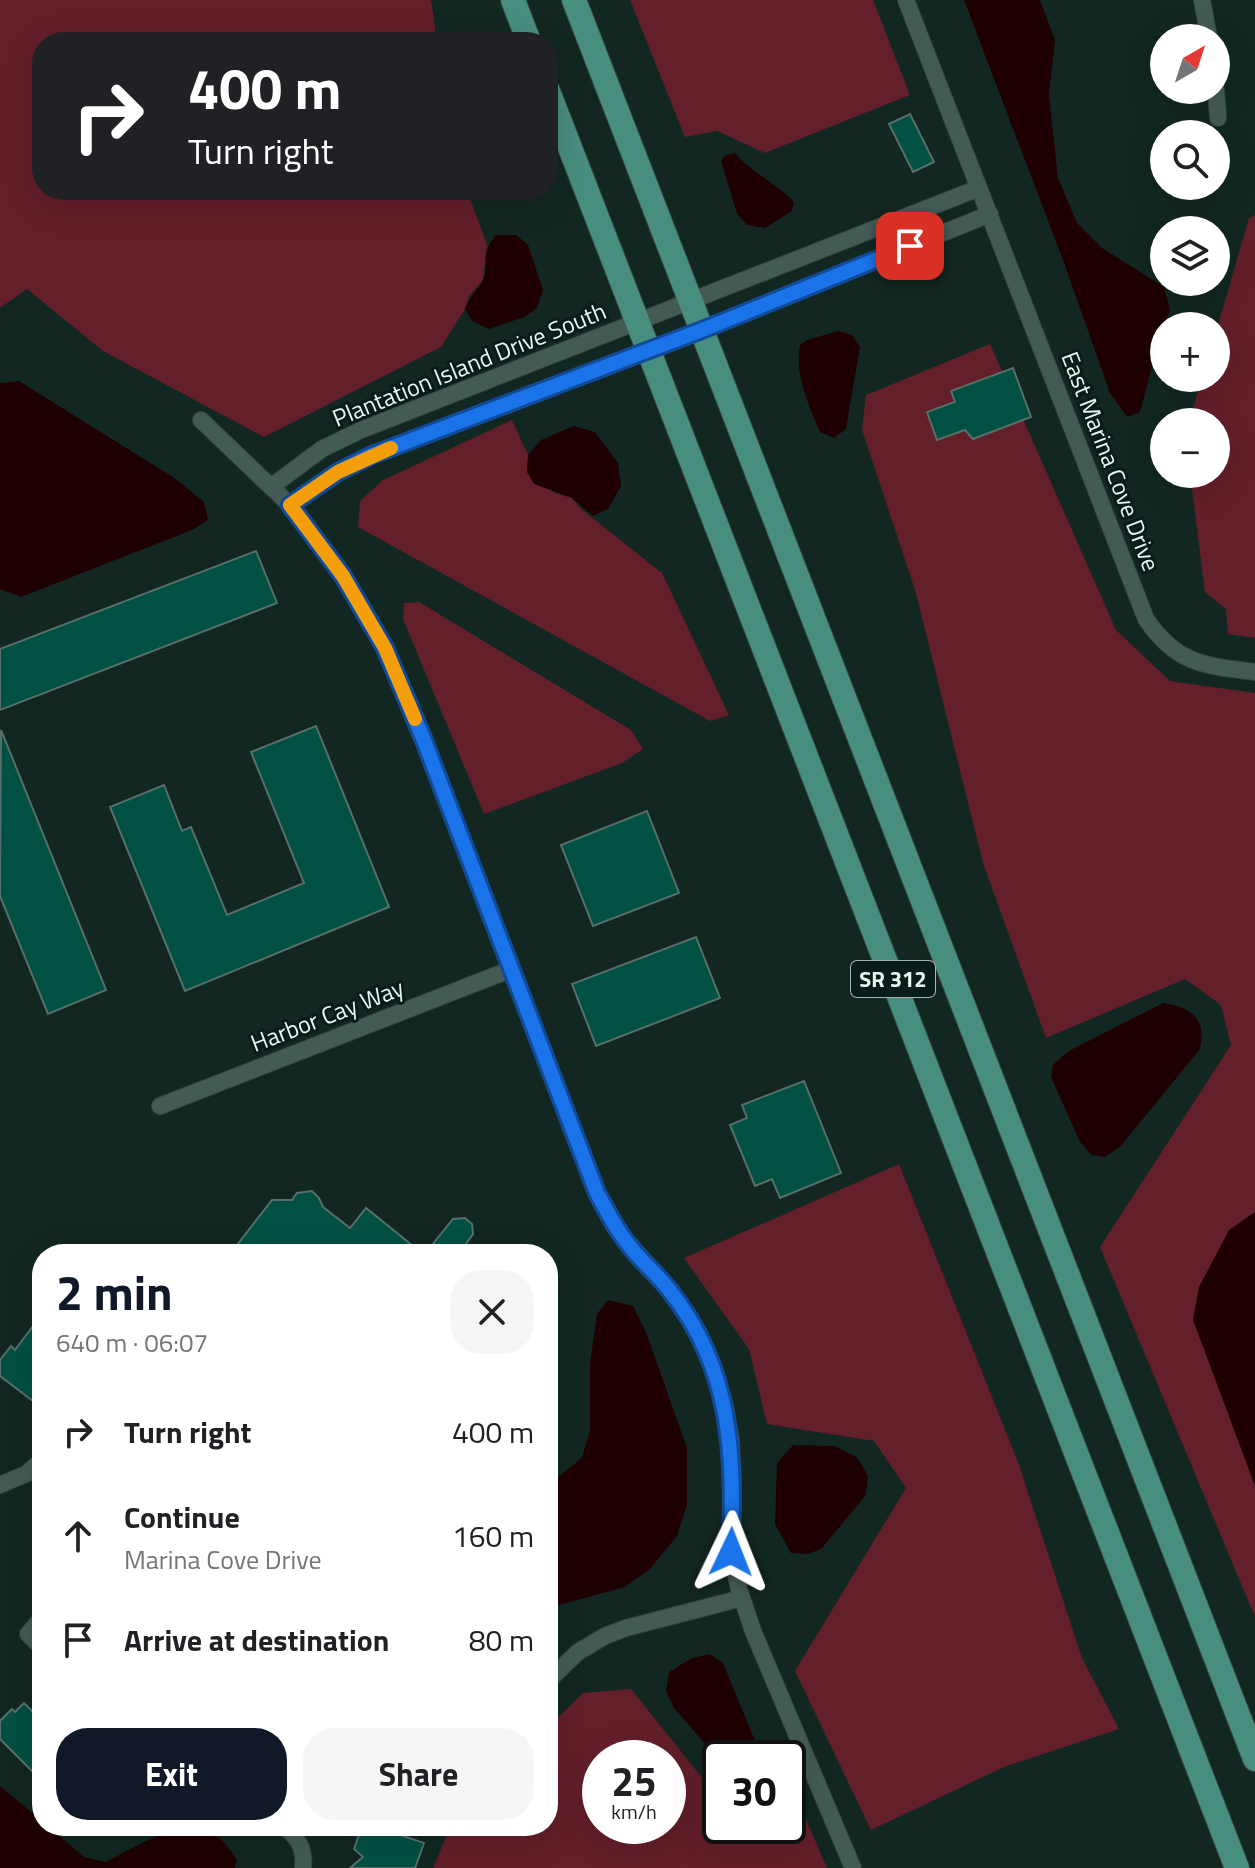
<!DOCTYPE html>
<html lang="en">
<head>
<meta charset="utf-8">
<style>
  body { margin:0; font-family:"Titillium Web",sans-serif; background:#f6f6f6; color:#202124; height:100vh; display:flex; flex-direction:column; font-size:30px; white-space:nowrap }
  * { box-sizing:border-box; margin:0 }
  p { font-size:26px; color:#757577 }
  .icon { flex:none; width:44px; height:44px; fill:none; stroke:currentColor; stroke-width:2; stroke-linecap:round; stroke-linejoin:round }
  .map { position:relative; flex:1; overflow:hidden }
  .details { position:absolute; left:32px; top:1244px; width:526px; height:592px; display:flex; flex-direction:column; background:#fff; border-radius:32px; box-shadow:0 8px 32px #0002 }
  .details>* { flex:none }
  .banner { position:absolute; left:32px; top:32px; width:526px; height:168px; border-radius:32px; box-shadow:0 8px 32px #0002; background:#202124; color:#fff; overflow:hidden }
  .needle { width:52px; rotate:39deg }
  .tools { position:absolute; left:1150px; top:24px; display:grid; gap:16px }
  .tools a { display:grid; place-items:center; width:80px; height:80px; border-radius:50%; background:#fff; box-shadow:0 8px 32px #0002; font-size:40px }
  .speed { position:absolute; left:582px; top:1740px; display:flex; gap:16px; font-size:40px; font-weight:700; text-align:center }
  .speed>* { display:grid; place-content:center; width:104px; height:104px; border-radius:50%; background:#fff; box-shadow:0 8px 32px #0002; line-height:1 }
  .speed small { font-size:20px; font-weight:400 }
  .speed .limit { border:4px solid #111; border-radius:12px; background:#fff; color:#111 }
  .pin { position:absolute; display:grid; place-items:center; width:68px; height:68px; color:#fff; margin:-34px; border-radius:16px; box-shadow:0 4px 12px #0006 }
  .me { position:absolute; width:88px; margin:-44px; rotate:2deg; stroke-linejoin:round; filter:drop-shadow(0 0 6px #0008) }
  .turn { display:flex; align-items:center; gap:28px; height:168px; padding:0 24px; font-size:36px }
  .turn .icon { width:104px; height:104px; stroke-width:2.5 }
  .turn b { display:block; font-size:56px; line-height:68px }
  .round { display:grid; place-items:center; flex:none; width:84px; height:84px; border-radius:32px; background:#f6f6f6 }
  .head { display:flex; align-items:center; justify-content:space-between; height:136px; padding:0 24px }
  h1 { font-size:48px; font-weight:700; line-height:60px; color:#111827 }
  .button { display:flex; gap:16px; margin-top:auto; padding:16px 24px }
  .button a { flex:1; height:92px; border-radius:32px; background:#111827; color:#fff; font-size:32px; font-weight:700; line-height:92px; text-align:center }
  .button a+a { background:#f6f6f6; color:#202124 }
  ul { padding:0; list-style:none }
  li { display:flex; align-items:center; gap:24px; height:104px; padding:0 24px }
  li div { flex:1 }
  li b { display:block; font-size:30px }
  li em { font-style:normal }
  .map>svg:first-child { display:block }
  .green { fill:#631f2a; fill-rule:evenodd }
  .water { fill:#1f0002 }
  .building { fill:#005043; stroke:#586f69; stroke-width:2 }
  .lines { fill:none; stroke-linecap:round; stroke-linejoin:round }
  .minor-casing { stroke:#33433e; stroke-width:18 }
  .primary-casing { stroke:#33433e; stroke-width:26 }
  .minor { stroke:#445b55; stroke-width:16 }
  .primary { stroke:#488e7e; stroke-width:24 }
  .route-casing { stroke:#114b97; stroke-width:20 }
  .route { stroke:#1a73e8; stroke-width:14 }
  .slow { stroke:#f59e0b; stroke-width:14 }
  .labels { text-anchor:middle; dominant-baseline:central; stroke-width:6; stroke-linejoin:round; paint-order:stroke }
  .shield { fill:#081d19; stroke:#a6b5b1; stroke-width:2 }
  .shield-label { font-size:22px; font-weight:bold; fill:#e9f6f2 }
  .street-label { font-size:24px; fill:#e9f6f2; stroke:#081d19 }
</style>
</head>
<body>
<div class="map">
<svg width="1255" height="1868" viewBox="0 0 1255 1868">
  <rect width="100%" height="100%" fill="#122722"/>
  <g class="green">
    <path d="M0,0H431L437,42H42V190H467L487,245L483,280L469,296L465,309L441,347L264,437L103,351L27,289L0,308Z"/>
    <path d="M630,0H873L910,95L765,153L717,131L685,137Z"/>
    <path d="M1255,215V638L1228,634L1226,609L1205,592L1190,474H1216V422H1189L1202,378H1216V332L1249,218Z"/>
    <path d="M990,344L1116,630L1170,681L1255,693V1617L1100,1247L1231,1045L1221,1005L1185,979L1046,1038L983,863L916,593L862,430L866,395Z"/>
    <path d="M512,420L528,455L527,472L555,493L572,498L581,509L662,573L729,715L710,721L358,527L360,501L383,480Z"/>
    <path d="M419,602L631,730L643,749L622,763L484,814L403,619L404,603Z"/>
    <path d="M899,1164L1018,1462L1082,1658L1119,1729L1004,1767L871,1830L795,1671L906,1488L874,1441L767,1424L749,1349L684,1258Z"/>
    <path d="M631,1689L720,1800V1826H788V1787L791,1785L827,1868H433L451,1826H548V1727L583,1693ZM600,1758H668V1826H600Z"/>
  </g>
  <g class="water">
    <path d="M964,0H1040L1055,40L1049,95L1058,178L1077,223L1102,248L1164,287L1170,310L1162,329L1140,412L1127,417L1110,393L1063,260Z"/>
    <path d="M735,153C752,173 776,183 794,202L792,211L765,228L747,225L737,214L721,161L725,155Z"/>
    <path d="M496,235H516L528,245L543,290L537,308L524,317L489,329L472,321L465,309C469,296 479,289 483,280C490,261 479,255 496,235Z"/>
    <path d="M838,331L852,335L860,347L846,429L834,438L820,432C809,406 794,373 800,345L807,340Z"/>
    <path d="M19,381L176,479L204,502L208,520L192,530L21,597L0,589V383Z"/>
    <path d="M574,426L595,432L618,463L621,486L608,509L593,516L572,498L534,484L527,472L528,455L541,440Z"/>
    <path d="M1163,1003C1191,1007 1207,1019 1200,1049L1120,1147L1105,1157L1091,1155L1080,1142L1051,1077L1053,1065L1067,1052Z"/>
    <path d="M1255,1212V1486L1193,1320L1199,1287L1229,1230Z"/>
    <path d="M608,1300L633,1306L646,1332L687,1448V1505L677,1536L650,1569L625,1587L548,1608V1485L582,1458L590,1430V1363L597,1314Z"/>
    <path d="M793,1445L835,1446L858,1458L868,1476L866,1495L822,1548L809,1554L791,1553L775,1524L777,1463Z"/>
    <path d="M710,1654L723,1663L758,1748V1758H720V1769L708,1747L674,1708L666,1691L669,1672L692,1658Z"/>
    <path d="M0,1786L42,1821V1826H48L84,1857L105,1862C143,1845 174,1817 217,1837C225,1841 232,1853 237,1860L235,1868H0Z"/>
  </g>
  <g class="building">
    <path d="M910,114L934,162L913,172L889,124Z"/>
    <path d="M1013,368L1031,417L973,439L965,430L937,440L927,412L955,402L951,391Z"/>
    <path d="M256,551L277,603L0,710V649Z"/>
    <path d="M316,726L389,907L185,991L110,807L164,785L182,831L191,827L227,915L304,883L251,752Z"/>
    <path d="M1,730L106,990L48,1014L0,896Z"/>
    <path d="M647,811L679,893L593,926L561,845Z"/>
    <path d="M696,937L720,998L596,1046L572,984Z"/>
    <path d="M804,1081L841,1173L780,1198L772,1179L755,1186L730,1125L747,1118L742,1105Z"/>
    <path d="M312,1191L319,1198L323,1207L350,1228L366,1208L423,1254H230L272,1200H292L297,1193Z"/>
    <path d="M465,1218L472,1224L473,1234L459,1254H425L453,1219Z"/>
    <path d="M42,1314V1408L0,1376V1360L11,1346L15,1350Z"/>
    <path d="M24,1703L42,1721V1781L0,1739V1721L12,1709L15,1712Z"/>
    <path d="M362,1826H374L424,1843L415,1868H350L363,1857L354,1849Z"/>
  </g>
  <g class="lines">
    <g class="minor-casing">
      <g id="minor">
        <path d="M906,0L1146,619C1176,664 1205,666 1255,672"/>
        <path d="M1202,0L1209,38"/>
        <path d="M1216,90L1218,118"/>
        <path d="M201,420L290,505L343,576L385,648L423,738L597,1193L616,1229L670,1290L699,1333L715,1372L725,1406L731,1440L733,1482L731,1552L739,1589L753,1631L853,1868"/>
        <path d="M272,486L322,449L361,430L979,188"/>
        <path d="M290,505L338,472L372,455L702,330L990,214"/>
        <path d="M160,1106L512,969"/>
        <path d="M0,1485L26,1474L42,1460"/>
        <path d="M42,1618L28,1634L42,1648"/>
        <path d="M548,1681L578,1652L605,1636L626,1628L742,1598"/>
        <path d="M284,1826C298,1838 305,1848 303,1868"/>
      </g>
    </g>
    <g class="primary-casing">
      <g id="primary">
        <path d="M513,0L529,42"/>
        <path d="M574,0L1255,1759"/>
        <path d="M548,91L1237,1868"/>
      </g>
    </g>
    <use href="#minor" class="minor"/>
    <use href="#primary" class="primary"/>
  </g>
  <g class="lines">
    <g class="route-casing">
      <path id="route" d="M731,1552C734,1456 733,1370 670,1291C659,1276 644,1264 633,1250C618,1233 608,1213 597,1193L423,738L385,648L343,576L290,505L338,472L372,455L702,330L910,246"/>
    </g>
    <use href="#route" class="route"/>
    <path class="slow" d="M391,448L338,472L290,505L343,576L385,648L415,719"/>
  </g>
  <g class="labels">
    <rect class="shield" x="851" y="961" width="84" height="36" rx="6"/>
    <g class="shield-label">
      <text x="893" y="979">SR 312</text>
    </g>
    <g class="street-label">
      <text transform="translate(469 364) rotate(-22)">Plantation Island Drive South</text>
      <text transform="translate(1111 461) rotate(69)">East Marina Cove Drive</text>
      <text transform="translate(327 1015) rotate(-21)">Harbor Cay Way</text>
    </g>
  </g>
</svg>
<div class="tools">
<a><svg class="needle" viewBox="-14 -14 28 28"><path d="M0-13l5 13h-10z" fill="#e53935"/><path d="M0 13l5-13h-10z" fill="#757577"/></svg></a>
<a><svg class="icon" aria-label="search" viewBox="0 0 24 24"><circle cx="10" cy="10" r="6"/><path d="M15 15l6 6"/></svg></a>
<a><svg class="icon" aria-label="layers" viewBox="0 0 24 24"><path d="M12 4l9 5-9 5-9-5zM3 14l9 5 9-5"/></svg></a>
<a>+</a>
<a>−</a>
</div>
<div class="speed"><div>25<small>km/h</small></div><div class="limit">30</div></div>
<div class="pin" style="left:910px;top:246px;background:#d93025"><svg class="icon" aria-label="arrive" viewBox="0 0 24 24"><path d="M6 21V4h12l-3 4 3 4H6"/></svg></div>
<svg class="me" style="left:731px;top:1552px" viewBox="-20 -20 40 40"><path d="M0-17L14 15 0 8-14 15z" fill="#1a73e8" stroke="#fff" stroke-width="4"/></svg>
<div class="banner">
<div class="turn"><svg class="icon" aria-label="right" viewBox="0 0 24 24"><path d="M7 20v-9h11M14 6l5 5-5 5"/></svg><div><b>400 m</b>Turn right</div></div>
</div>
<section class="details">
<div class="head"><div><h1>2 min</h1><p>640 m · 06:07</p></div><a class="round"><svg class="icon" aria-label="close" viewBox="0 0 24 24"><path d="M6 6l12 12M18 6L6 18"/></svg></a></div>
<ul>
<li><svg class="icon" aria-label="right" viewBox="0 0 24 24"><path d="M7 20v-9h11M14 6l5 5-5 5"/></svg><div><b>Turn right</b></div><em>400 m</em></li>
<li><svg class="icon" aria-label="ahead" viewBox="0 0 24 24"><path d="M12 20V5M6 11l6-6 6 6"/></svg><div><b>Continue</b><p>Marina Cove Drive</p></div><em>160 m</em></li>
<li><svg class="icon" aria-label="arrive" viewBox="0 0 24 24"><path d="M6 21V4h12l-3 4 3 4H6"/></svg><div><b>Arrive at destination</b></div><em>80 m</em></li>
</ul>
<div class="button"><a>Exit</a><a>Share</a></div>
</section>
</div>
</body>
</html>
